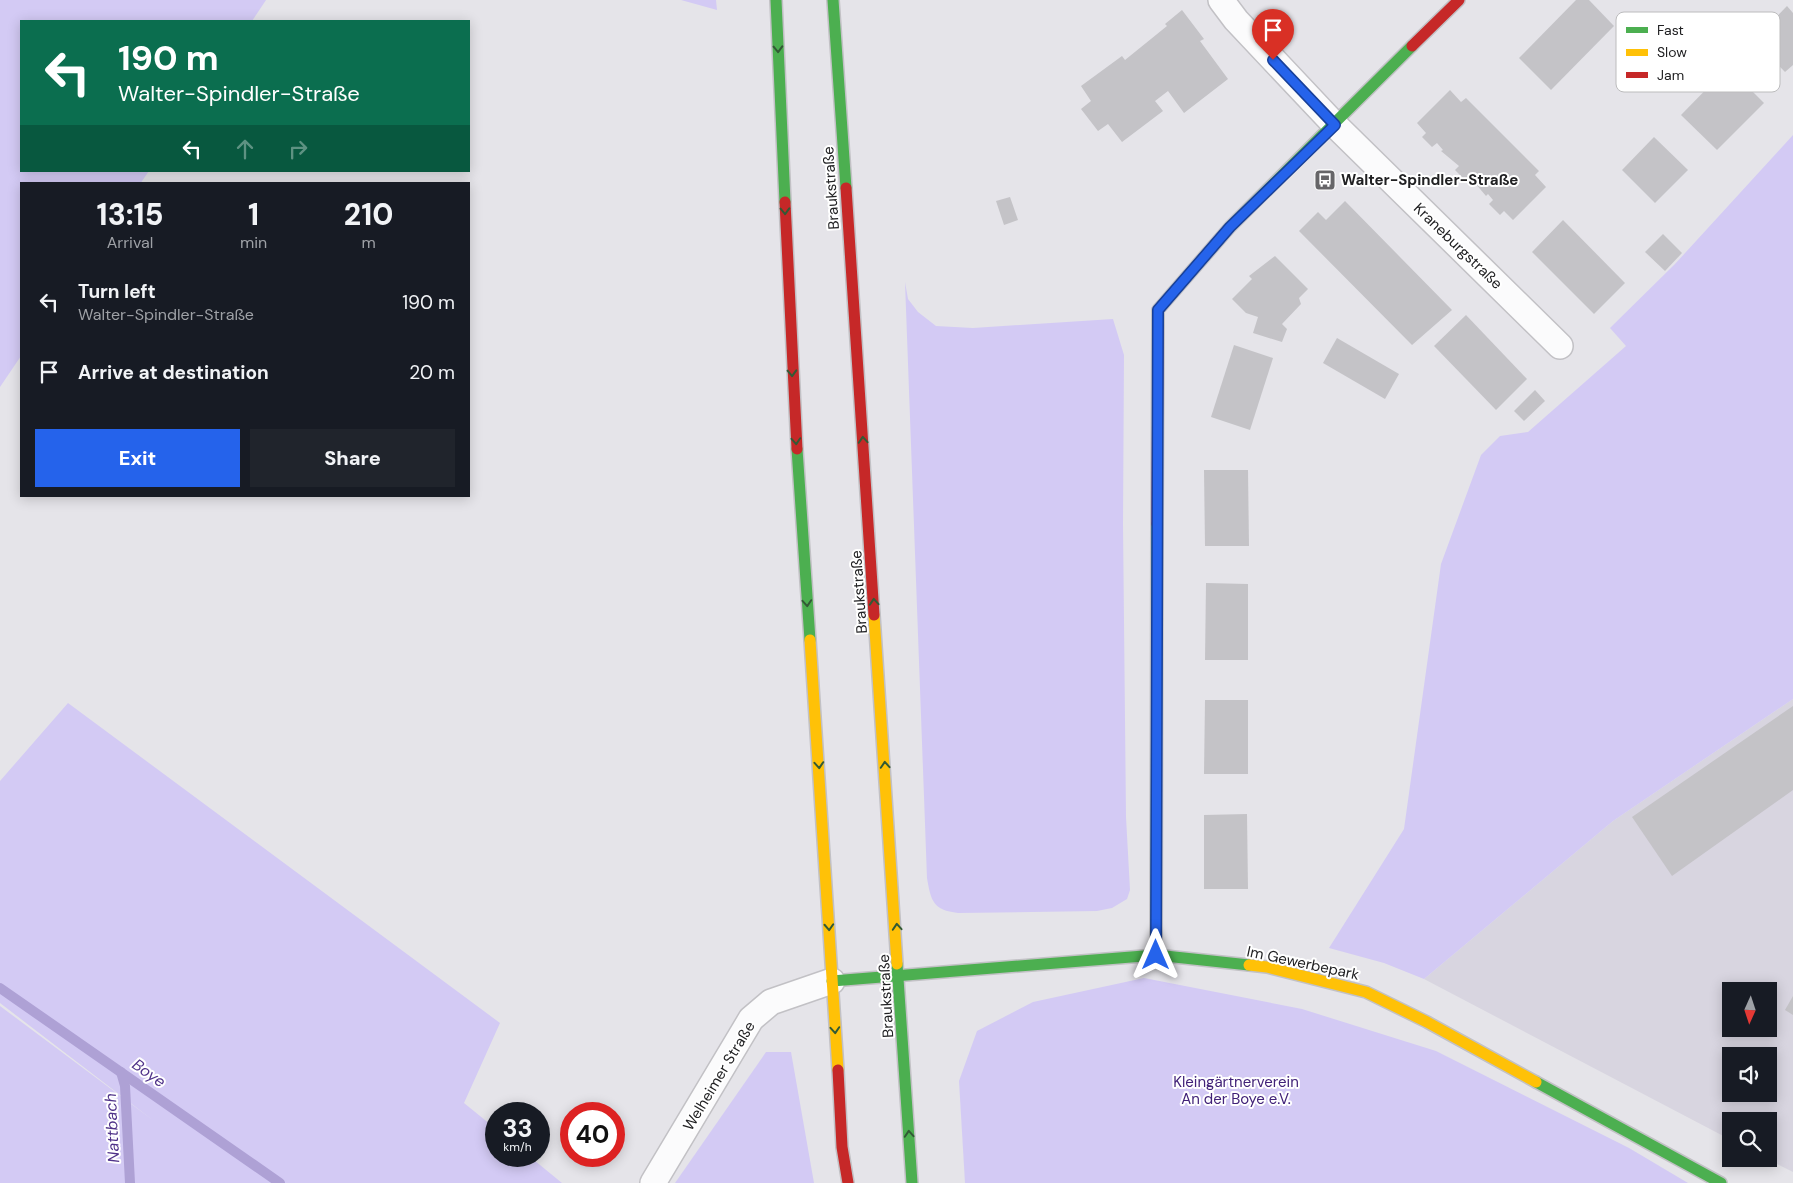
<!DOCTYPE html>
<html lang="en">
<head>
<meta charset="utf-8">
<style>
  body { margin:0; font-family:"DM Sans",sans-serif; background:#20242c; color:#f1f3f6; height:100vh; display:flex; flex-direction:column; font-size:19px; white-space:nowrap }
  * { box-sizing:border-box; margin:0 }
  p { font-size:16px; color:#9ea1a6 }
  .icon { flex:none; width:28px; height:28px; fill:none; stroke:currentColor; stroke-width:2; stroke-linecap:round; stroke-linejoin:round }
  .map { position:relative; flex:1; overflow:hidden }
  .details { position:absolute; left:20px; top:182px; width:450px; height:315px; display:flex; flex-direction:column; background:#171b24; border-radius:0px; box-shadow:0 2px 12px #0003 }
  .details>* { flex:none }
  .guide { position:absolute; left:20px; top:20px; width:450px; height:152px; border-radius:0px; box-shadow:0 2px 12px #0003; background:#0b6e4f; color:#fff; overflow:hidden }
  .needle { width:32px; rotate:183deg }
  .controls { position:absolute; left:1722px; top:982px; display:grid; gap:10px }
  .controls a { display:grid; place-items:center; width:55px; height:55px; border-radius:0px; background:#171b24; box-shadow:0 2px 12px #0003; font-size:25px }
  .speed { position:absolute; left:485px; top:1102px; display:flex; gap:10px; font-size:25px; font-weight:700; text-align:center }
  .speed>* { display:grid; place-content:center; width:65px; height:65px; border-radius:50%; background:#171b24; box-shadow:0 2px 12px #0003; line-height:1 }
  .speed small { font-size:12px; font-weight:400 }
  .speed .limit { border:8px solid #d22; background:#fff; color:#111 }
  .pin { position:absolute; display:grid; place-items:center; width:42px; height:42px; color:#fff; margin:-51px -21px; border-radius:50% 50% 50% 0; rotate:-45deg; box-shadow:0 0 5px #0007 }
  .pin .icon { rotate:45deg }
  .me { position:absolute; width:55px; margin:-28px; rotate:0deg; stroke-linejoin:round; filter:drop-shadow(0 0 4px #0008) }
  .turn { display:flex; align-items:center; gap:18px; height:105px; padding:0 15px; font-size:22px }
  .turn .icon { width:65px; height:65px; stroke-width:2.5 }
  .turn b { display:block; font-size:35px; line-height:42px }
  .lanes { display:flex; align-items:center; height:48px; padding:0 15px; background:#0003; justify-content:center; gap:25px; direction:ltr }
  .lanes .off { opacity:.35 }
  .eta { display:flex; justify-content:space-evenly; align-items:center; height:85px; text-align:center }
  .eta b { font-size:30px; font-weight:800; line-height:35px }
  .action { display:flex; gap:10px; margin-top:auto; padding:10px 15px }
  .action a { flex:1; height:58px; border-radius:0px; background:#2563eb; color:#fff; font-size:20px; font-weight:800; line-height:58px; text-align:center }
  .action a+a { background:#20242c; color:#f1f3f6 }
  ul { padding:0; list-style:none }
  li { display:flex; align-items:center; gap:15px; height:70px; padding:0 15px }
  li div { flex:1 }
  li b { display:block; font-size:19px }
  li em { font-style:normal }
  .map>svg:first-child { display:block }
  .built { fill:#d8d5e0; fill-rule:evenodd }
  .green { fill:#d3caf4 }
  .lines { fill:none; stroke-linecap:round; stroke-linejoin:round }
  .stream { stroke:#aea1d5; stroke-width:10 }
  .building { fill:#c4c3c7 }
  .street-casing { stroke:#c2c1c5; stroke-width:28 }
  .fast-casing { stroke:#c2c1c5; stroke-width:14 }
  .slow-casing { stroke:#c2c1c5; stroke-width:14 }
  .jam-casing { stroke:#c2c1c5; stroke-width:14 }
  .street { stroke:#fbfbfc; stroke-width:25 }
  .fast { stroke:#4caf50; stroke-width:11 }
  .slow { stroke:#ffc107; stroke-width:11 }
  .jam { stroke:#c62828; stroke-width:11 }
  .oneway { stroke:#325a35 }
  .route-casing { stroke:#184099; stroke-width:12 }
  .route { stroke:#2563eb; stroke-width:9 }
  .labels { text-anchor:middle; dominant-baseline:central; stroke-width:4; stroke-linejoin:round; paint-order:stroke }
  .poi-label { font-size:15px; font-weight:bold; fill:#212123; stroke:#fff; text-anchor:start }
  .street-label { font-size:15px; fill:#212123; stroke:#fff }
  .park-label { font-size:15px; fill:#412278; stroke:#fff }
  .water-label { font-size:16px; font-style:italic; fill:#4f3289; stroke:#fff }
  .key { fill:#fff; stroke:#bcbcbd; stroke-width:1 }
  .key-label { font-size:14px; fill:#212123 }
</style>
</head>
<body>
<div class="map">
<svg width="1793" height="1183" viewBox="0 0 1793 1183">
  <rect width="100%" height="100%" fill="#e5e4e9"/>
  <path class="built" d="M1793,699V1172L1767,1159L1769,1121H1731V1140L1424,979L1613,821ZM1731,991H1769V1029H1731ZM1731,1056H1769V1094H1731Z"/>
  <g class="green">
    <path d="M0,0H266L252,21H21V171H149L140,184H21V356L0,387Z"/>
    <path d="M681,0H716L717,10Z"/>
    <path d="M1793,135V699L1613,821L1424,979L1384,963L1329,948L1404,829L1441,564L1481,455L1500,436L1528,432L1626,346L1610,328L1675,264Z"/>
    <path d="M905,282L908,299L918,312L936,326L973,328L1113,319L1124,355L1123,524L1126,817L1130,890L1127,899L1112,908L1097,911L958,913C933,910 931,901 927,878Z"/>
    <path d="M68,703L500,1023L464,1103L496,1129V1156H529L562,1183H0V1006L154,1121L0,1003V781Z"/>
    <path d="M1144,978L1302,1009L1436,1051L1629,1148L1688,1183H965L959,1081L977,1031L1033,1002Z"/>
    <path d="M766,1052H791L814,1183H675Z"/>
  </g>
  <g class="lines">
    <g class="stream">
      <path d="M0,988L280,1183"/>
      <path d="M121,1072L125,1086L130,1183"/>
    </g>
  </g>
  <g class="building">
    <path d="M1576,0H1589L1614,26L1551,90L1519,58Z"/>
    <path d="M1787,6L1793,13V65L1785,72L1754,40Z"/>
    <path d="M1182,10L1204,39L1200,41L1228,79L1184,113L1168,91L1155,101L1163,111L1122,142L1108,124L1098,131L1081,109L1091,101L1081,86L1122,56L1125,60L1167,26L1165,24Z"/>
    <path d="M1728,67L1764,103L1717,150L1681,115Z"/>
    <path d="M1450,90L1461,102L1466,98L1539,171L1535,175L1546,187L1513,220L1504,211L1500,215L1489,204L1493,200L1488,194L1486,196L1469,176L1465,180L1455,170L1459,166L1441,151L1443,150L1437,143L1432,147L1422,137L1426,133L1417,123Z"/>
    <path d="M1654,137L1688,170L1655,203L1622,170Z"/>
    <path d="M1010,197L1018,220L1004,225L996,201Z"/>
    <path d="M1345,201L1452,310L1412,345L1299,231L1318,212L1326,220Z"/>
    <path d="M1563,220L1625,283L1594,314L1532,252Z"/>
    <path d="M1663,234L1682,253L1665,271L1645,252Z"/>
    <path d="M1275,256L1308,289L1299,298L1301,304L1282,324L1287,329L1282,342L1253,333L1258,317L1246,313L1232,299L1252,279L1249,276Z"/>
    <path d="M1466,315L1527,379L1496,410L1434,346Z"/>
    <path d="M1337,338L1399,374L1385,399L1323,363Z"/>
    <path d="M1234,345L1273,358L1250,430L1211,417Z"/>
    <path d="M1535,390L1545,401L1524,421L1514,411Z"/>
    <path d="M1204,470H1248L1249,546H1205Z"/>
    <path d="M1206,583L1248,584V660H1205Z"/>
    <path d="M1205,700H1248V774H1204Z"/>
    <path d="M1793,706V790L1672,876L1632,817Z"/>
    <path d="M1247,814L1248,889H1204V815Z"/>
    <path d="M1793,996V1015L1785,1010Z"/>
  </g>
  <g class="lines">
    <g class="street-casing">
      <g id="street">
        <path d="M1221,0L1236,20L1335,125L1560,346"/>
        <path d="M653,1183L751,1019L771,1002L832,981"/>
      </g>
    </g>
    <g class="fast-casing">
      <g id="fast">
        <path d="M776,0L785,202"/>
        <path d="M833,0L846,188"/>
        <path d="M1158,326V310L1230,227L1412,46"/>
        <path d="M797,449L810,640"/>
        <path d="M1156,955L1157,524"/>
        <path d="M897,964L912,1183"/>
        <path d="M832,981L1156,955L1249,965"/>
        <path d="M1536,1082L1721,1183"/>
      </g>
    </g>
    <g class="slow-casing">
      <g id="slow">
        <path d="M874,615L897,964"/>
        <path d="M810,640L838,1070"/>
        <path d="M1249,965L1267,967L1366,992L1427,1022L1536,1082"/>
      </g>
    </g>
    <g class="jam-casing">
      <g id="jam">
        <path d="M1412,46L1459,0"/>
        <path d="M846,188L874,615"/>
        <path d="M785,202L797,449"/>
        <path d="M1157,524L1158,326"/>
        <path d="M838,1070L842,1147L848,1183"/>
      </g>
    </g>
    <use href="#street" class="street"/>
    <use href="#fast" class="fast"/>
    <use href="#slow" class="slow"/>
    <use href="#jam" class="jam"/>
  </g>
  <defs><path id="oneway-chevron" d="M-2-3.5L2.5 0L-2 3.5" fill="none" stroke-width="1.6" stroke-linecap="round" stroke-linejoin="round" transform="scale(1.25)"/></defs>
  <g class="oneway">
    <use href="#oneway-chevron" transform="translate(778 49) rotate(88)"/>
    <use href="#oneway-chevron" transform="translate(785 211) rotate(88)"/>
    <use href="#oneway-chevron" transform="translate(792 373) rotate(88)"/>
    <use href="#oneway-chevron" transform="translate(863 440) rotate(-94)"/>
    <use href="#oneway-chevron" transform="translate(796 441) rotate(86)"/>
    <use href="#oneway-chevron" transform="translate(874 602) rotate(-94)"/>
    <use href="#oneway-chevron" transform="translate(807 603) rotate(86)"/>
    <use href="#oneway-chevron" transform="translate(819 765) rotate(86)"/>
    <use href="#oneway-chevron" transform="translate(885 765) rotate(-94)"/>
    <use href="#oneway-chevron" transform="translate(829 927) rotate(87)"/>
    <use href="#oneway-chevron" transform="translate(897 927) rotate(-94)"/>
    <use href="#oneway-chevron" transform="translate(835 1030) rotate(86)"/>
    <use href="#oneway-chevron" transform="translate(909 1134) rotate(-94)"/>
  </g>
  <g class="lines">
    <g class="route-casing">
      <path id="route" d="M1156,955L1158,310L1230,227L1335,125L1273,60"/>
    </g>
    <use href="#route" class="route"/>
  </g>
  <defs>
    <g id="bus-square" transform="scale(1.125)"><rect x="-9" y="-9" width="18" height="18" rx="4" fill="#666568" stroke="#fff"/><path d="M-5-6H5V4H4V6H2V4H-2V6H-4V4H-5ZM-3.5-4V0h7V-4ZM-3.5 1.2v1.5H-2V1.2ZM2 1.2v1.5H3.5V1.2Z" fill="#fff"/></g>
  </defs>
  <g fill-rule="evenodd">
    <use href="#bus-square" x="1325" y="180"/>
  </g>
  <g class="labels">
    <g class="poi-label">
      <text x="1341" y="180">Walter-Spindler-Straße</text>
    </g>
    <g class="street-label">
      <text transform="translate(831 188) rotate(-94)">Braukstraße</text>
      <text transform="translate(1458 246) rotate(44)">Kraneburgstraße</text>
      <text transform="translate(859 592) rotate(-94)">Braukstraße</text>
      <text transform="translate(1303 963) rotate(12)">Im Gewerbepark</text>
      <text transform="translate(886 996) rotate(-93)">Braukstraße</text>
      <text transform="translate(719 1076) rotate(-59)">Welheimer Straße</text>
    </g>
    <g class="park-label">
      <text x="1236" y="1082">Kleingärtnerverein<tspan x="1236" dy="17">An der Boye e.V.</tspan></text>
    </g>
    <g class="water-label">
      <text transform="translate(149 1073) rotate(35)">Boye</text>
      <text transform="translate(112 1128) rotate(-93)">Nattbach</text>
    </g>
  </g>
  <rect x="1616" y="12" width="164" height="80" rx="8" class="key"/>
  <rect x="1626" y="27" width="22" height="6" fill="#4caf50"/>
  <rect x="1626" y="49" width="22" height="7" fill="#ffc107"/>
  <rect x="1626" y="72" width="22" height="6" fill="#c62828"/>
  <g class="key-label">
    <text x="1657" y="35">Fast</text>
    <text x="1657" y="57">Slow</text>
    <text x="1657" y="80">Jam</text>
  </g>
</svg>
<div class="controls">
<a><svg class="needle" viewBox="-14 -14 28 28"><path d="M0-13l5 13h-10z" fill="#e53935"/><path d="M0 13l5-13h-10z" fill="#9ea1a6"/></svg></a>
<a><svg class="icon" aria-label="sound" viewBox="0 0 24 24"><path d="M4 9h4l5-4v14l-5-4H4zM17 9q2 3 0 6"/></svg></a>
<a><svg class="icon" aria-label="search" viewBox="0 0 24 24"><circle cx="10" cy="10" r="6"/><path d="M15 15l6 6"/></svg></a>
</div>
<div class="speed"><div>33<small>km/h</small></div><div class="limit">40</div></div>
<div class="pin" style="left:1273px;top:60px;background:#d93025"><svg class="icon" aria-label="arrive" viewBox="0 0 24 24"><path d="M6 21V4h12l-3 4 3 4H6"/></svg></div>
<svg class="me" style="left:1156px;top:955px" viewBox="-20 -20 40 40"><path d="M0-17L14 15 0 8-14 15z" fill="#2563eb" stroke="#fff" stroke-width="4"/></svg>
<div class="guide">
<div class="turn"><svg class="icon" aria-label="left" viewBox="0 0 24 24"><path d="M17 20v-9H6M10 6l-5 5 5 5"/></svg><div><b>190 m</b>Walter-Spindler-Straße</div></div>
<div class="lanes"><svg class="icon" aria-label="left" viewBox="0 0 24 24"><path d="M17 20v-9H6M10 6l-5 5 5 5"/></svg><svg class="icon off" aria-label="ahead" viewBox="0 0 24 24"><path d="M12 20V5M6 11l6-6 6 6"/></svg><svg class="icon off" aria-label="right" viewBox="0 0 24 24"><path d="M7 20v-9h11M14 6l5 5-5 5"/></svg></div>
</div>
<section class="details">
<div class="eta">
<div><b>13:15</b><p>Arrival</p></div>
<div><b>1</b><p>min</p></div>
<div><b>210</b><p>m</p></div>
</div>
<ul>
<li><svg class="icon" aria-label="left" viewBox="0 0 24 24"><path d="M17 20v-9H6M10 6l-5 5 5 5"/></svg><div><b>Turn left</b><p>Walter-Spindler-Straße</p></div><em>190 m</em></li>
<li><svg class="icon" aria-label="arrive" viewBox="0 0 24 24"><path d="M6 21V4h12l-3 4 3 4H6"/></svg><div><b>Arrive at destination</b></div><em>20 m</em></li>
</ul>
<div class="action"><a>Exit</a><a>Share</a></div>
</section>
</div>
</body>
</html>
